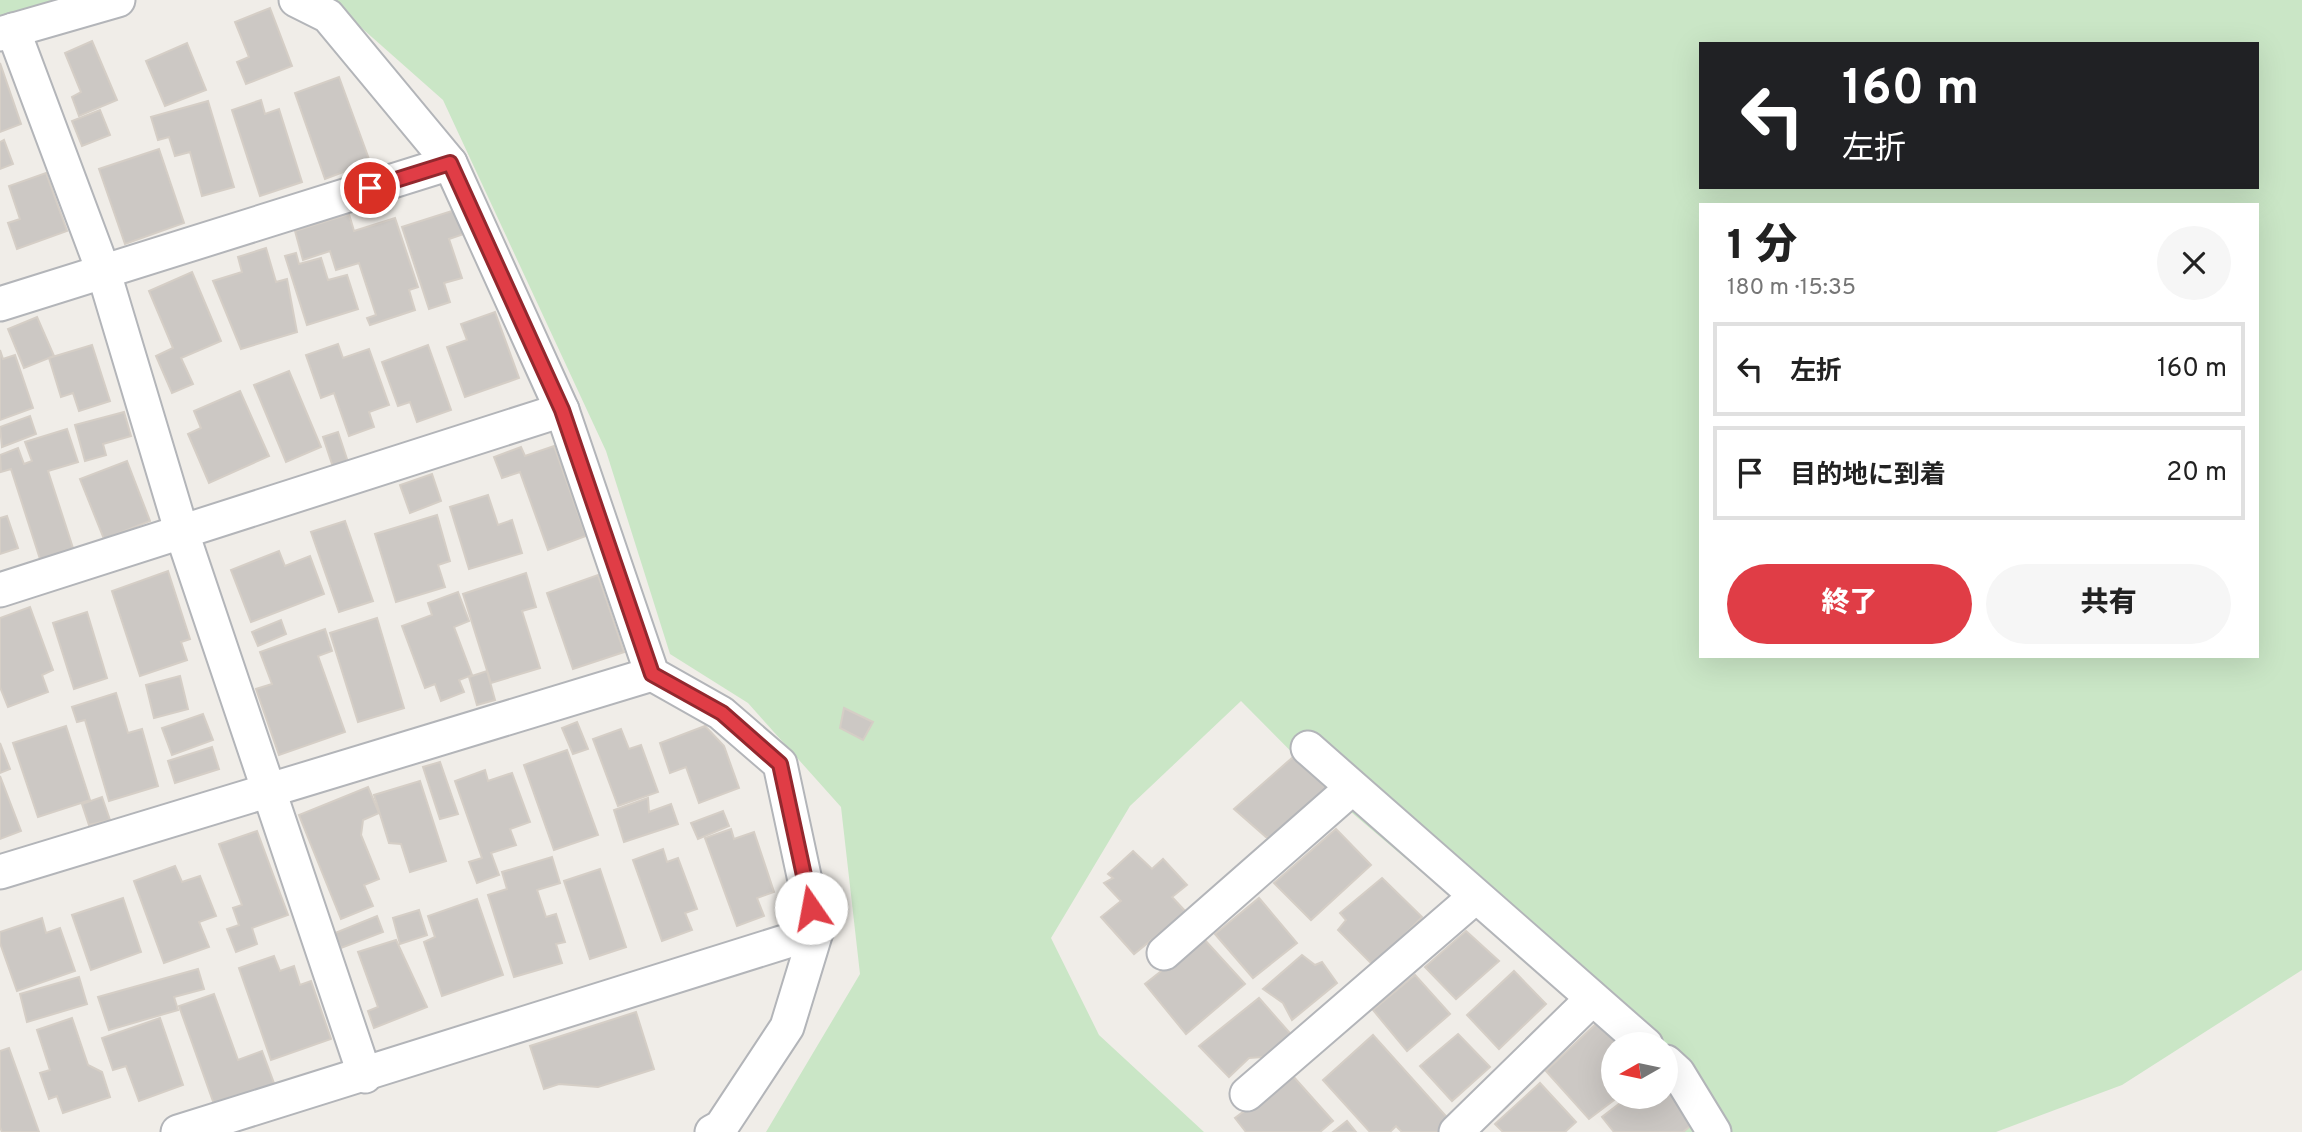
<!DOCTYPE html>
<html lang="ja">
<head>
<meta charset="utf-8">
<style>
  body { margin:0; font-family:Overpass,"Noto Sans JP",sans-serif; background:#f6f6f6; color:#222; height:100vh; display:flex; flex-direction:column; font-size:26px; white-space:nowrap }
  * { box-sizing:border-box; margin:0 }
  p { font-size:23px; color:#767676 }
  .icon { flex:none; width:38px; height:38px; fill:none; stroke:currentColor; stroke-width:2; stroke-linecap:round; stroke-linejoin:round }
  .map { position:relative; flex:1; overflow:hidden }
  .panel { position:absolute; left:1699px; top:203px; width:560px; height:455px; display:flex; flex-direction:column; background:#fff; border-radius:0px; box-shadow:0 7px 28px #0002 }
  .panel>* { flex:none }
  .guide { position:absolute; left:1699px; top:42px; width:560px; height:147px; border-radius:0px; box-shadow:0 7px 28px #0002; background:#202124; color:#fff; overflow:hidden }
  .needle { width:46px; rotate:261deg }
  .fabs { position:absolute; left:1601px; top:1032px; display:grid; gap:14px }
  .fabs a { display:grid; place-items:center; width:77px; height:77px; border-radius:50%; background:#fff; box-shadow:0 7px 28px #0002; font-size:35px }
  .pin { position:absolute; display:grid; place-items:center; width:60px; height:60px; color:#fff; margin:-30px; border:4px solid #fff; border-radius:50%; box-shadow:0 2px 7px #0007 }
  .me { position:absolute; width:77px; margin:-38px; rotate:348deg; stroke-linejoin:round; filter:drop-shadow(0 0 5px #0008) }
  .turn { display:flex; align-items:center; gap:24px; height:147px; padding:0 28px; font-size:32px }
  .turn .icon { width:91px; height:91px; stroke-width:2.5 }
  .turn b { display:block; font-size:49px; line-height:60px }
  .round { display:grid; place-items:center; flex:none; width:74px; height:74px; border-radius:37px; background:#f6f6f6 }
  .summary { display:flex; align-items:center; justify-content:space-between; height:119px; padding:0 28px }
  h1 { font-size:42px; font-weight:800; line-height:52px }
  .cta { display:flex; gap:14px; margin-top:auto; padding:14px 28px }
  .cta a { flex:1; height:80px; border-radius:42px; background:#e03d46; color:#fff; font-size:28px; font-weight:800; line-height:80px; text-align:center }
  .cta a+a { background:#f6f6f6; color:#222 }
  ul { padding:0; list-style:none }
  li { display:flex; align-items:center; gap:21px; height:94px; margin:0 14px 10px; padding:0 14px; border:4px solid #e0e0e0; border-radius:0px }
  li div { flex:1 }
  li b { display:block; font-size:26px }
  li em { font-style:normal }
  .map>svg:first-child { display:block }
  .green { fill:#cae6c6; fill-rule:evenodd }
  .building { fill:#ccc8c4; stroke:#d5cec6; stroke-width:2 }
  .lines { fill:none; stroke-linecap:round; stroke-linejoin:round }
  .street-casing { stroke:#b3b5b9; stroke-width:37 }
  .street { stroke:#fff; stroke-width:33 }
  .route-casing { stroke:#92282e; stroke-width:18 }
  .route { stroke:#e03d46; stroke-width:12 }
</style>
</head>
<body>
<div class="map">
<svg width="2302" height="1132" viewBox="0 0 2302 1132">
  <rect width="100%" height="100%" fill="#f0ede8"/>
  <g class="green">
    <path d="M0,0H65L0,19Z"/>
    <path d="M330,0H2302V970L2122,1085L1996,1132H1683L1666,1097V1045H1616L1598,1022L1351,812L1241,701L1130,806L1051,938L1099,1035L1204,1132H766L860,974L841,807L748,703L670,654L606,451L443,100ZM1701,44H2258V187H1701ZM1701,205H2258V656H1701Z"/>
  </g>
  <g class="building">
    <path d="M270,8L292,66L246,84L237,62L249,57L235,22Z"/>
    <path d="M92,41L117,100L79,116L72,97L81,92L65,53Z"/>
    <path d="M187,43L206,90L165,106L146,61Z"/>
    <path d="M0,63L21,124L0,132Z"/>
    <path d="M339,77L370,162L325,179L295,93Z"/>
    <path d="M261,100L265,114L279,109L302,182L260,196L232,110Z"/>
    <path d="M208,101L234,187L202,196L190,152L175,156L169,137L158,140L151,117Z"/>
    <path d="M100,110L110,135L82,146L72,121Z"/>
    <path d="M4,140L13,164L0,169V142Z"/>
    <path d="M159,149L184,223L125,244L99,169Z"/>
    <path d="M46,173L67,231L17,249L8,223L20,219L9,186Z"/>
    <path d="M455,210L464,234L449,239L462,278L444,283L450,302L429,309L402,227Z"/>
    <path d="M349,214L354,231L395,218L418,287L409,290L415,310L370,325L367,318L376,315L359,263L336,270L330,251L303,260L295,231Z"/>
    <path d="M266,248L276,282L287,279L297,332L241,349L213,281L242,272L238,257Z"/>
    <path d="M296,253L299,264L321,258L328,280L347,275L358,309L307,325L285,256Z"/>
    <path d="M192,272L221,341L181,358L193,384L172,393L156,356L173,348L149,291Z"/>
    <path d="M495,312L519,378L465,397L447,347L467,340L461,324Z"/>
    <path d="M37,317L54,356L24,368L8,329Z"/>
    <path d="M338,344L343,358L369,349L389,405L369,412L374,427L349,436L334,393L321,398L306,355Z"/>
    <path d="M92,345L110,401L79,411L73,393L61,397L49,358Z"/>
    <path d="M428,345L451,410L417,422L410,402L398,406L382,362Z"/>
    <path d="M0,350L3,359L15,355L33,408L0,420Z"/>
    <path d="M289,371L321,447L286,462L254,385Z"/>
    <path d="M240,391L269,456L209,483L188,434L201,428L194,411Z"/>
    <path d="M124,412L131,436L103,444L106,455L85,461L75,425Z"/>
    <path d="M30,416L36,434L2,447L0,427Z"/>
    <path d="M67,429L78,462L48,471L73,548L40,559L11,469L1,472L0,455L18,448L24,464L32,461L25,442Z"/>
    <path d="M338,432L348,462L333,467L323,437Z"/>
    <path d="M554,446L586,536L548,550L520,472L502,478L494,457L521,447L525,456Z"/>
    <path d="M127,461L150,521L104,539L80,479Z"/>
    <path d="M432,474L441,501L410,513L400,485Z"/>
    <path d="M488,495L498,525L512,520L522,553L469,569L450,507Z"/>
    <path d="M437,515L450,561L438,565L445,587L396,602L375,534Z"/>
    <path d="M7,516L18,548L0,554V518Z"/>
    <path d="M345,521L373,601L339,612L311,532Z"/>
    <path d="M279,551L285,566L310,556L324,594L251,622L231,570Z"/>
    <path d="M168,571L190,639L181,642L187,660L140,676L112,591Z"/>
    <path d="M526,573L536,607L522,611L540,668L491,683L463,594Z"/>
    <path d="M598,575L624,652L573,669L547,593Z"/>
    <path d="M458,592L469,621L454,627L472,675L459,680L464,692L441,701L435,684L425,688L402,626L432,615L428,603Z"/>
    <path d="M30,607L53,670L42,675L48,692L8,707L0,687V618Z"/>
    <path d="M87,612L107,678L74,689L53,623Z"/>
    <path d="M377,618L404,708L358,722L330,633Z"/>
    <path d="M281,620L286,634L258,646L252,632Z"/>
    <path d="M325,629L332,651L318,656L345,732L279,755L256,689L272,684L260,652Z"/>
    <path d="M487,671L495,700L477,705L469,677Z"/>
    <path d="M180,676L188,709L154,718L146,685Z"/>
    <path d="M116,693L128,733L142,729L158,786L109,801L85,720L77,722L72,707Z"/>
    <path d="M844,708L873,722L863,740L840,728Z"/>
    <path d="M203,714L213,740L172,755L162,728Z"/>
    <path d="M577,722L588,749L573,754L562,728Z"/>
    <path d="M66,726L90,800L38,817L13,743Z"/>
    <path d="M705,726L724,746L739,788L699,803L686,767L670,773L660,743Z"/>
    <path d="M621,729L629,749L641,745L658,792L618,806L593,739Z"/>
    <path d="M0,743L10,769L0,773Z"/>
    <path d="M212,747L219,769L175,783L168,761Z"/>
    <path d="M567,750L598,835L554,850L524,765Z"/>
    <path d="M1293,757L1328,789L1276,839L1266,837L1234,809Z"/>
    <path d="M440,762L458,814L440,819L423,767Z"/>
    <path d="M485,770L488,781L512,773L530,822L510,829L516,845L491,853L499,875L477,883L469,862L482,858L455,781Z"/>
    <path d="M0,776L21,831L0,839Z"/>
    <path d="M420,781L446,861L410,872L401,844L389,843L374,795Z"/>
    <path d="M368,787L379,813L363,820L361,835L379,879L364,885L373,906L341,919L299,815Z"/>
    <path d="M102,797L110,820L89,825L82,804Z"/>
    <path d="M648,798L649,812L671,804L678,824L624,842L614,810Z"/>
    <path d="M723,811L729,826L698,839L691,823Z"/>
    <path d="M731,829L734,839L754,832L774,892L757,898L764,916L737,926L705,838Z"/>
    <path d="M1336,829L1371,865L1311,920L1274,883Z"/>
    <path d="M257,831L288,915L252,928L257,944L236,952L227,929L239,925L233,908L242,905L219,844Z"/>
    <path d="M663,849L667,862L678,858L697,909L685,913L692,930L662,941L633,860Z"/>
    <path d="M1133,851L1152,869L1163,859L1187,885L1172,897L1186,912L1134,954L1101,917L1121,901L1104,883L1113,878L1108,874Z"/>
    <path d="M552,857L560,883L537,890L546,917L556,914L565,942L556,944L562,963L514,977L488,895L507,889L502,872Z"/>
    <path d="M175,866L182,882L200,876L216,916L199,922L209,947L164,963L134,881Z"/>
    <path d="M600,869L626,947L590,959L564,881Z"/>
    <path d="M1382,878L1422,917L1374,966L1338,930L1346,920L1340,913Z"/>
    <path d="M123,898L141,952L91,970L72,915Z"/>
    <path d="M1259,898L1297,943L1253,978L1215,934Z"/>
    <path d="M477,899L503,975L442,996L424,942L435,937L428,916Z"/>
    <path d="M419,910L427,935L400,944L393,918Z"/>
    <path d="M377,916L383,932L341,948L335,933Z"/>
    <path d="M42,918L46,933L60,928L75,971L17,991L0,943V932Z"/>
    <path d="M1466,931L1499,961L1456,999L1425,967Z"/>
    <path d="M1203,938L1245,984L1186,1034L1145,984Z"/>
    <path d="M396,940L427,1007L374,1028L368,1011L378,1007L358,952Z"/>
    <path d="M1302,955L1315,965L1322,962L1337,983L1292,1020L1283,1003L1263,989Z"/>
    <path d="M274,956L280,971L294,966L300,985L311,981L331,1039L271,1060L239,968Z"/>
    <path d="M198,969L204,989L174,997L178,1010L109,1030L98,997Z"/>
    <path d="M1514,971L1546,1004L1499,1049L1467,1015Z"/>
    <path d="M1415,975L1450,1014L1407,1051L1373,1010Z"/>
    <path d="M79,977L87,1004L27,1022L20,994Z"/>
    <path d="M214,994L238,1060L262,1051L275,1086L215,1107L179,1006Z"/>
    <path d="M1259,998L1295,1039L1268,1061L1263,1057L1249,1058L1229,1077L1199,1046Z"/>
    <path d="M636,1012L654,1069L598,1087L559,1084L544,1089L530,1046Z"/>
    <path d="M72,1018L88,1065L102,1072L110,1097L63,1113L57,1096L49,1099L40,1073L50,1070L37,1030Z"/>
    <path d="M160,1018L183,1085L139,1101L126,1066L113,1070L102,1038Z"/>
    <path d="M1598,1022L1621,1045H1614V1097H1618L1589,1119L1546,1071Z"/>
    <path d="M1458,1034L1490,1067L1452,1101L1420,1066Z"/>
    <path d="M1373,1035L1452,1123L1441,1132H1402L1396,1126L1390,1132H1370L1323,1080Z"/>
    <path d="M9,1048L39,1132H2L0,1127V1051Z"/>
    <path d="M1292,1075L1333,1121L1320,1132H1246L1235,1118Z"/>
    <path d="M1540,1083L1576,1122L1565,1132H1503L1495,1124Z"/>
    <path d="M1666,1085L1695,1122L1683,1132H1614L1602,1117L1628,1097H1666Z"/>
    <path d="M1347,1121L1356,1132H1333Z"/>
  </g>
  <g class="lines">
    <g class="street-casing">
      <g id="street">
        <path d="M296,0L328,16L450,163L562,410L652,674L721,713L780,764L816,932L787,1027L721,1127L712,1132"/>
        <path d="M13,30L104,273L182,533L365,1076"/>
        <path d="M0,34L118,0"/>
        <path d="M0,304L450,163"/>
        <path d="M0,590L562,410"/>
        <path d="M1308,748L1646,1045"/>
        <path d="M0,872L652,674"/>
        <path d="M1164,953L1352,788"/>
        <path d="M1666,1062L1678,1073L1714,1132"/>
        <path d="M1247,1094L1475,897"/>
        <path d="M178,1132L816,932"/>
        <path d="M1456,1132L1592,999"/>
      </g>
    </g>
    <use href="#street" class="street"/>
  </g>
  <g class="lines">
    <g class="route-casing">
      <path id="route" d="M370,188L450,163L562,410L652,674L722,713L780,764L811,908"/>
    </g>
    <use href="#route" class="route"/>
  </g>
</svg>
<div class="fabs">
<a><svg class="needle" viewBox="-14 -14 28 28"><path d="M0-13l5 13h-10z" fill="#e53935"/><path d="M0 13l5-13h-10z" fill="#767676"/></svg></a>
</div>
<div class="pin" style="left:370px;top:188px;background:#d93025"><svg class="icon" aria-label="arrive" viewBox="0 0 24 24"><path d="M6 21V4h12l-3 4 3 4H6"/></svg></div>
<svg class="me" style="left:811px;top:908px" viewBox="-20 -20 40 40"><circle r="19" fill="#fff"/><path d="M0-13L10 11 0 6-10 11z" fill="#e03d46"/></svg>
<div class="guide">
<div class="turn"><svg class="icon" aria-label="left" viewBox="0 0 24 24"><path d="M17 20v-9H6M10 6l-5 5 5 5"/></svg><div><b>160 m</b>左折</div></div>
</div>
<section class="panel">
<div class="summary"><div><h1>1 分</h1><p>180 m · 15:35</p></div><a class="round"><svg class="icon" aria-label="close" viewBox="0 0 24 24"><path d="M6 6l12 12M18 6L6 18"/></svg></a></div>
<ul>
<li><svg class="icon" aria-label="left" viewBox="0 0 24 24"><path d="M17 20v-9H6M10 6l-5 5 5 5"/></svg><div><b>左折</b></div><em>160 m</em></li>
<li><svg class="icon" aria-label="arrive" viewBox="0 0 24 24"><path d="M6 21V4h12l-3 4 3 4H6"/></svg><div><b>目的地に到着</b></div><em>20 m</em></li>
</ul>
<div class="cta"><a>終了</a><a>共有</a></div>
</section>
</div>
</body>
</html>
